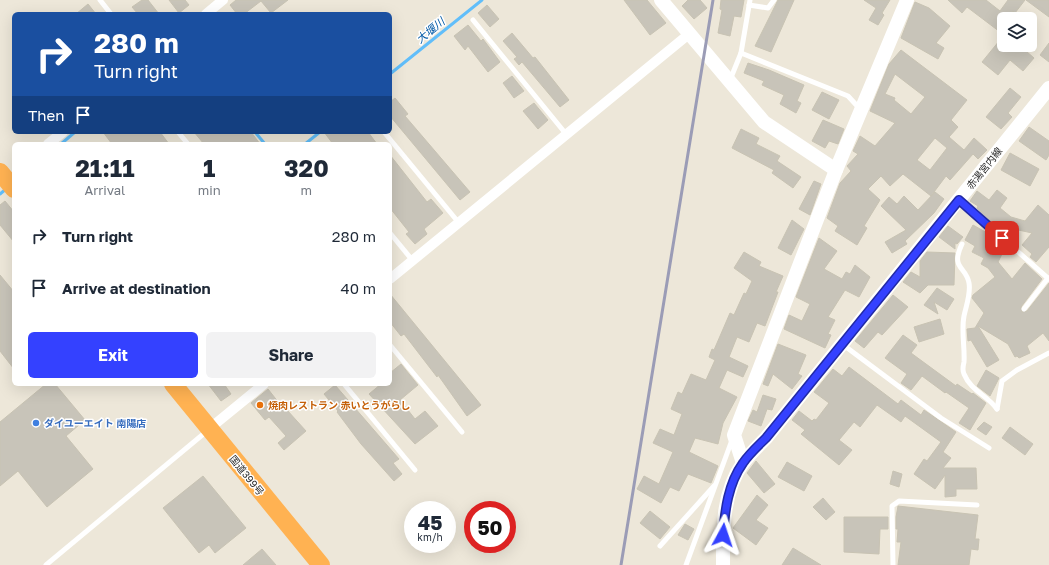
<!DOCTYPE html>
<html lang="en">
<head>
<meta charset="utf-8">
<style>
  body { margin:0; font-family:"Golos Text","Noto Sans JP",sans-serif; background:#f2f2f3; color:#1f2937; height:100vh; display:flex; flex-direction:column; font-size:15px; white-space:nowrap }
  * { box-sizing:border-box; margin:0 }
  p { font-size:13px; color:#747a83 }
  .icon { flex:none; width:22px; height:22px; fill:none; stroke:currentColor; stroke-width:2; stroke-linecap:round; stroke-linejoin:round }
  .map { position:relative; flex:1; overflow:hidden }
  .sheet { position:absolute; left:12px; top:142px; width:380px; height:244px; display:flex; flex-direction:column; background:#fff; border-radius:6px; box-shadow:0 4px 16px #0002 }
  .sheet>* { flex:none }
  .banner { position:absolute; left:12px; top:12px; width:380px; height:122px; border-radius:6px; box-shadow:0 4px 16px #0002; background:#1a4fa0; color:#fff; overflow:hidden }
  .controls { position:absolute; left:997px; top:12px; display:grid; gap:8px }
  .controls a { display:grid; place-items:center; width:40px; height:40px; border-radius:6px; background:#fff; box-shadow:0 4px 16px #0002; font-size:20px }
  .speed { position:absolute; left:404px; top:501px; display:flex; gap:8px; font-size:20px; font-weight:700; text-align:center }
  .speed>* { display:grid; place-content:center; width:52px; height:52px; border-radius:50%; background:#fff; box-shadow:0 4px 16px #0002; line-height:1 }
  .speed small { font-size:10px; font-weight:400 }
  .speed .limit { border:6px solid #d22; background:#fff; color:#111 }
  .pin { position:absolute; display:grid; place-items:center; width:34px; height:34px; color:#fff; margin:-17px; border-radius:8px; box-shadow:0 2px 6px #0006 }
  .me { position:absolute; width:44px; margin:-22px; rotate:5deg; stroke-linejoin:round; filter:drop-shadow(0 0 3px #0008) }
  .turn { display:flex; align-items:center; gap:14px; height:84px; padding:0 16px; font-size:18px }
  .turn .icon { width:52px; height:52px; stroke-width:2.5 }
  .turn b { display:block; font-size:28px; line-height:34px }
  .then { display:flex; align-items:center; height:38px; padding:0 16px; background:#0003; gap:8px; font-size:15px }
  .eta { display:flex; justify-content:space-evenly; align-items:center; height:68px; text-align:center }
  .eta b { font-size:24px; font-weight:700; line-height:28px }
  .primary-button { display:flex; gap:8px; margin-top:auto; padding:8px 16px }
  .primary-button a { flex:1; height:46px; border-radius:6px; background:#3441ff; color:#fff; font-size:16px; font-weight:700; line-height:46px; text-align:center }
  .primary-button a+a { background:#f2f2f3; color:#1f2937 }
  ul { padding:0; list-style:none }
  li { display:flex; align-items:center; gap:12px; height:52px; padding:0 16px }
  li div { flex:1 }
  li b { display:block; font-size:15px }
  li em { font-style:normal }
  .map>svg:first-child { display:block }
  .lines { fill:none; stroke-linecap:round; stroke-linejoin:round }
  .stream { stroke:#61befa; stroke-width:3 }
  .building { fill:#c8c4b9; stroke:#c8c3b3; fill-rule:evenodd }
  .lane { stroke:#fff; stroke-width:5 }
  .street { stroke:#fff; stroke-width:10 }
  .secondary { stroke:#fff; stroke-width:14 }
  .highway { stroke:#ffb252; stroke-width:18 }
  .rail { stroke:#9b9cb6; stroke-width:3 }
  .route-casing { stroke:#222aa6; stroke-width:10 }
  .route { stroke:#3441ff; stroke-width:7 }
  .food-dot { fill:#e8710a; stroke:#fff; stroke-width:1.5 }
  .shop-dot { fill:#3f7fe0; stroke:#fff; stroke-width:1.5 }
  .labels { text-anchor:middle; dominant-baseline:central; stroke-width:3; stroke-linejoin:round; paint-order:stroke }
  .street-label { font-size:10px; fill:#292929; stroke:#fff }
  .food-label { font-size:10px; font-weight:bold; fill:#c56008; stroke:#fff; text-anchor:start }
  .shop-label { font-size:10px; font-weight:bold; fill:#366cbe; stroke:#fff; text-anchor:start }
  .water-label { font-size:11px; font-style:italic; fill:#0058a6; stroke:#fff }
</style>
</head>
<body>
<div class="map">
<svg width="1049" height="565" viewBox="0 0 1049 565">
  <rect width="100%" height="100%" fill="#ede7d9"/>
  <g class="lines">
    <g class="stream">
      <path d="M390,74L482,0"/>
      <path d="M255,132L265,144"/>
      <path d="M61,144L75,132"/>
      <path d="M305,144L320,132"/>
      <path d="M0,194L6,189"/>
    </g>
  </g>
  <g class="building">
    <path d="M142,0H148L159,14H138L132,7Z"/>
    <path d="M169,0H185L189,5L179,13Z"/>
    <path d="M236,0H288L271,13L261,1L244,14H237L230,5Z"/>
    <path d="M624,0H647L666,23L650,35Z"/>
    <path d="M688,0H700L707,8L694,19L682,6Z"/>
    <path d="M721,0H744L741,17L734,16L730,36L718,33L722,10L720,9Z"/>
    <path d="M794,0L771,52L755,46L778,0Z"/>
    <path d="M864,0H890L882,13L884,15L878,25L869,20L876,8Z"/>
    <path d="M948,0H986L1000,11L1008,0H1025L1015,13L1013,11L1007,19H1004V45H1019L1034,58L1023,71L1010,60L998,75L982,62L1004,35L967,7L962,13Z"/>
    <path d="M1026,0H1049V17Z"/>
    <path d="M915,2L929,8L950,26L936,43L944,48L938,59L901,38Z"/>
    <path d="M88,4L96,14H76Z"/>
    <path d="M487,5L499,19L490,27L478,13Z"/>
    <path d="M468,25L481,41L483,39L500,62L488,72L468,46L465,50L454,36Z"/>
    <path d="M512,33L533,58L535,57L569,100L560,107L522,62L519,65L514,59L517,57L503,41Z"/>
    <path d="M1049,43V62L1040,55Z"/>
    <path d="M901,50L967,100L951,120L958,127L949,137L964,150L974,138L987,150L978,159L973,154L950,180L946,176L931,196L903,174L890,186L881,176L868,189L880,200L864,226L867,228L857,245L835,231L838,226L827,218L840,183L851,171L847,166L858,154L853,151L860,136L875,146L895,123L870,111L889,64ZM895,74L925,97L911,114L894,100L895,98L885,94ZM935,138L947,148L930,170L917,160Z"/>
    <path d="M748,63L769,70L804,85L797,101L801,103L796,113L780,104L784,95L762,85L764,81L744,73Z"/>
    <path d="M512,76L524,91L514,98L503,83Z"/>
    <path d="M1010,88L1021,97L1008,113L1012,117L1001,129L986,117Z"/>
    <path d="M822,92L839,100L829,119L812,110Z"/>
    <path d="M395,98L408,114L405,116L470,192L460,200L390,116V102Z"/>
    <path d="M534,103L548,120L538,129L523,111Z"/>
    <path d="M823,120L844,129L838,144L829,141L825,148L812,141Z"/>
    <path d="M1029,127L1049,141V155L1046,160L1019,141Z"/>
    <path d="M741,129L759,138L756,144L780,156L777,161L801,177L793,188L772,173L774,170L732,148Z"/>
    <path d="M103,132H160L169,144H112Z"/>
    <path d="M194,132H251L260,144H204Z"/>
    <path d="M324,132H368L377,144H333Z"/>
    <path d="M1010,153L1039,169L1030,186L1001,170Z"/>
    <path d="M390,155L427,202L431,199L443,213L424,229L427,234L415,244L406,234L409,232L390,208Z"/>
    <path d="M814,181L821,184L810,215L799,209Z"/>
    <path d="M997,190L1007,198L1000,208L1011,217L1025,221L1038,205L1049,215V247L1036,262L1030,257L1032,254L1022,245L1032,233L1005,227L1001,231L977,208L978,206L970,201L977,191L989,200Z"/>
    <path d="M935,192L944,199L934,213L905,241L907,244L892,253L885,242L906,230L881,206L889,197L897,204L904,196L918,210Z"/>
    <path d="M5,201L14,212V242L0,225V205Z"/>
    <path d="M792,220L804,229L791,255L778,248Z"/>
    <path d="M973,225L996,238L992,241L1005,248L998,262L1012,279L1025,263L1042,279L1021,307L1022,312L1027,311L1049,283V341L1043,333L1027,346L1030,353L1019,358L1017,356L1015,357L1008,344L978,326L999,360L987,367L971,340L968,341L967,329L975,328L984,313L972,298L973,295L995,277L988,268L981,264L984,258L972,252L975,246L965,240Z"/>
    <path d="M948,226L963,237L957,244L955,243V249L939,237Z"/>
    <path d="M819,238L837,251L824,269L842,279L846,272L850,274L855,265L870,277L859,297L845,290L828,317L835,320L828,334L831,335L825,348L784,329L789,315L802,321L810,304L796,297Z"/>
    <path d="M744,252L761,262L759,266L783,276L776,292H778L765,326L757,323L749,342L737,337L729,357L748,366L743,377L727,370L719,388L737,397L723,423L718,444L695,438L689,452L718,466L711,483L688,474L679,491L670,487L661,503L637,489L644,476L659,484L673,452L653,443L660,429L674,435L682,414L671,409L678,392L682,394L691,374L706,380L715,360L709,357L712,349L714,350L730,313L734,315L744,293L746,294L752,281L734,268Z"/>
    <path d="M927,252L955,253L954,285H928L920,293L903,282L911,272L920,277V261Z"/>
    <path d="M0,275L14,292V369L0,351Z"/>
    <path d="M937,288L954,299L947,310L934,302L938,314L924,305Z"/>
    <path d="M390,294L481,405L467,416L438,375L437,377L404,334L401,336L390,322Z"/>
    <path d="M893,295L908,307L882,335L878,332L864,348L855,341Z"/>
    <path d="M940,319L944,334L919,342L914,327Z"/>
    <path d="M903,335L917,345L911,353L956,386L957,384L972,394L973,393L986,403L970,430L959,423L969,408L946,392L945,393L922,376L911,390L901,383L907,374L885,358Z"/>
    <path d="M778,344L806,355L798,374L802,376L792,389L773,374L768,386L763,384Z"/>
    <path d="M401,364L418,385L400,400L415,419L425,411L438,426L415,444L369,394L381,384H390V373Z"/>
    <path d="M849,367L898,404L901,400L921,415L924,410L956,432L943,452L951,458L943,468H976L977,489H956V496L945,497V475L935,489L914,474L924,459L927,461L941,442L905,416L901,422L877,405L860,427L854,422L839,440L852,450L839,465L801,434L805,430L792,420L799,411L812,421L814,419L816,420L829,403L814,392L833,369L842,376Z"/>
    <path d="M986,370L999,378L990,396L977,386Z"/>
    <path d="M46,384H55L85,420L66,436L93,469L47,507L18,471L0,486V422Z"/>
    <path d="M208,384H224L231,394L221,401Z"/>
    <path d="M335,385L399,459L393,463L402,474L394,481L361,444L337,412L338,411L324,394Z"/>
    <path d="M268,389L286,412L287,410L306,431L284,450L278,443L286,436L269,417L265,420L251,403Z"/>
    <path d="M763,395L776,399L772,410L767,409L761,426L748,421L753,410L757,412Z"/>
    <path d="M984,422L992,427L986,435L977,429Z"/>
    <path d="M1010,427L1033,444L1025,455L1002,438Z"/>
    <path d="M756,461L775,484L764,493L747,473Z"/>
    <path d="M787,462L812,476L804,491L778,477Z"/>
    <path d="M893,471L902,474L899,487L890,484Z"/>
    <path d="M203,476L246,528L215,553L209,545L199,553L163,508Z"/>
    <path d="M757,495L768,505L756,520L768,528L756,545L733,528Z"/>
    <path d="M823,498L835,512L826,520L813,507Z"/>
    <path d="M898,506L978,515L975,539H979L978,550L971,549L969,565H898L901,542H897L898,529H896V517Z"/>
    <path d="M650,511L670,527L660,539L640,523Z"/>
    <path d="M844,517H888V529H880L879,554L844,552Z"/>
    <path d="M685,524L694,529L688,540L678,535Z"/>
    <path d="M793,548L821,565H782Z"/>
    <path d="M262,549L276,565H243Z"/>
  </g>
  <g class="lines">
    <g class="lane">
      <path d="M100,0L111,14"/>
      <path d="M749,5L768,8L774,0"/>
      <path d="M473,20L566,134"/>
      <path d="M741,53L848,96L860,109"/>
      <path d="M730,80L741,53L750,0"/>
      <path d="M178,132L188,144"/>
      <path d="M384,132L459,223"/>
      <path d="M959,200L1049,279"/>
      <path d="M390,233L413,261"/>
      <path d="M962,244C950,269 966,266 969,283C971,294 966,306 964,316C961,331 965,347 964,362C963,366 962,370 964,374C971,391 987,395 997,409"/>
      <path d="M1024,309L1048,278"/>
      <path d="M842,344L941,418L989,448"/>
      <path d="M390,345L462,432"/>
      <path d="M344,384L415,470"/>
      <path d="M997,409L1002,381L1017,370L1049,353"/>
      <path d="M660,546L714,486"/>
      <path d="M46,565L207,431"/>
      <path d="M686,565L732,440"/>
      <path d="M893,565L892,506L899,501L977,505"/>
    </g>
    <g class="street">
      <path d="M206,14L223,0"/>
      <path d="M48,144L63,132"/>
      <path d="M390,279L689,34"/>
      <path d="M209,429L264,384"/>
    </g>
    <g class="secondary">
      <path d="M661,0L764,122L836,170"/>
      <path d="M743,463L734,435L836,170L907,0"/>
      <path d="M723,565C723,531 722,492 743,463C750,454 758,446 766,438L1049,88"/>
    </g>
    <g class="highway">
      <path d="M0,172L14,189"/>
      <path d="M173,384L321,565"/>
    </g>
    <path class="rail" d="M621,565L713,0"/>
  </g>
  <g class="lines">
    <g class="route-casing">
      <path id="route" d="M723,535C725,510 728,484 743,463C749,454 758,446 766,438L959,200L1002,238"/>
    </g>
    <use href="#route" class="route"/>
  </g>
  <circle class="food-dot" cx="260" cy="405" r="4"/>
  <circle class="shop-dot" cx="36" cy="423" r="4"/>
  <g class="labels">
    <g class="street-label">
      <text transform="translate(984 168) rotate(-51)">赤湯宮内線</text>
      <text transform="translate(247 475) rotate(51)">国道399号</text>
    </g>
    <g class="food-label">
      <text x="268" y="405">焼肉レストラン 赤いとうがらし</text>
    </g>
    <g class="shop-label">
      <text x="44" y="423">ダイユーエイト 南陽店</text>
    </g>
    <g class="water-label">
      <text transform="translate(430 30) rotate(-39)">大堰川</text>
    </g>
  </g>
</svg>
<div class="controls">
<a><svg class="icon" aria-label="layers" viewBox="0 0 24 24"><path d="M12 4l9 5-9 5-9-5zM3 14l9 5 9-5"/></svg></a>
</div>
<div class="speed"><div>45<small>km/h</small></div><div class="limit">50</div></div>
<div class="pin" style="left:1002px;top:238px;background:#d93025"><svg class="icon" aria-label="arrive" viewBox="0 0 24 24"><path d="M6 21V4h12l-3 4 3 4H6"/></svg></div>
<svg class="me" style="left:723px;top:535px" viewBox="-20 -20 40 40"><path d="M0-17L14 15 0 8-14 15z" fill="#3441ff" stroke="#fff" stroke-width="4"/></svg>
<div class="banner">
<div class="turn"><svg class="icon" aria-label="right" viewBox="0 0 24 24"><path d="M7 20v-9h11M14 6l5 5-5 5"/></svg><div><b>280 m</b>Turn right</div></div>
<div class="then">Then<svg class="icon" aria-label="arrive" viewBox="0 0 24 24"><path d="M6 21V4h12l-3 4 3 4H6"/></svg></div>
</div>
<section class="sheet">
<div class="eta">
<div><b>21:11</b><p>Arrival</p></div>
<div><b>1</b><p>min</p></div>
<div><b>320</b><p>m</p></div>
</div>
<ul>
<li><svg class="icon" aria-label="right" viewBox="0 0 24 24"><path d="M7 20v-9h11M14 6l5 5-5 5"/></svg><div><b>Turn right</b></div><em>280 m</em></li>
<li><svg class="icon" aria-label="arrive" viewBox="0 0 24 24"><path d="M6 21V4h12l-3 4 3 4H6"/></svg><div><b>Arrive at destination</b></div><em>40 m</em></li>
</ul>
<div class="primary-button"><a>Exit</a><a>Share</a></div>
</section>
</div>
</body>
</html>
